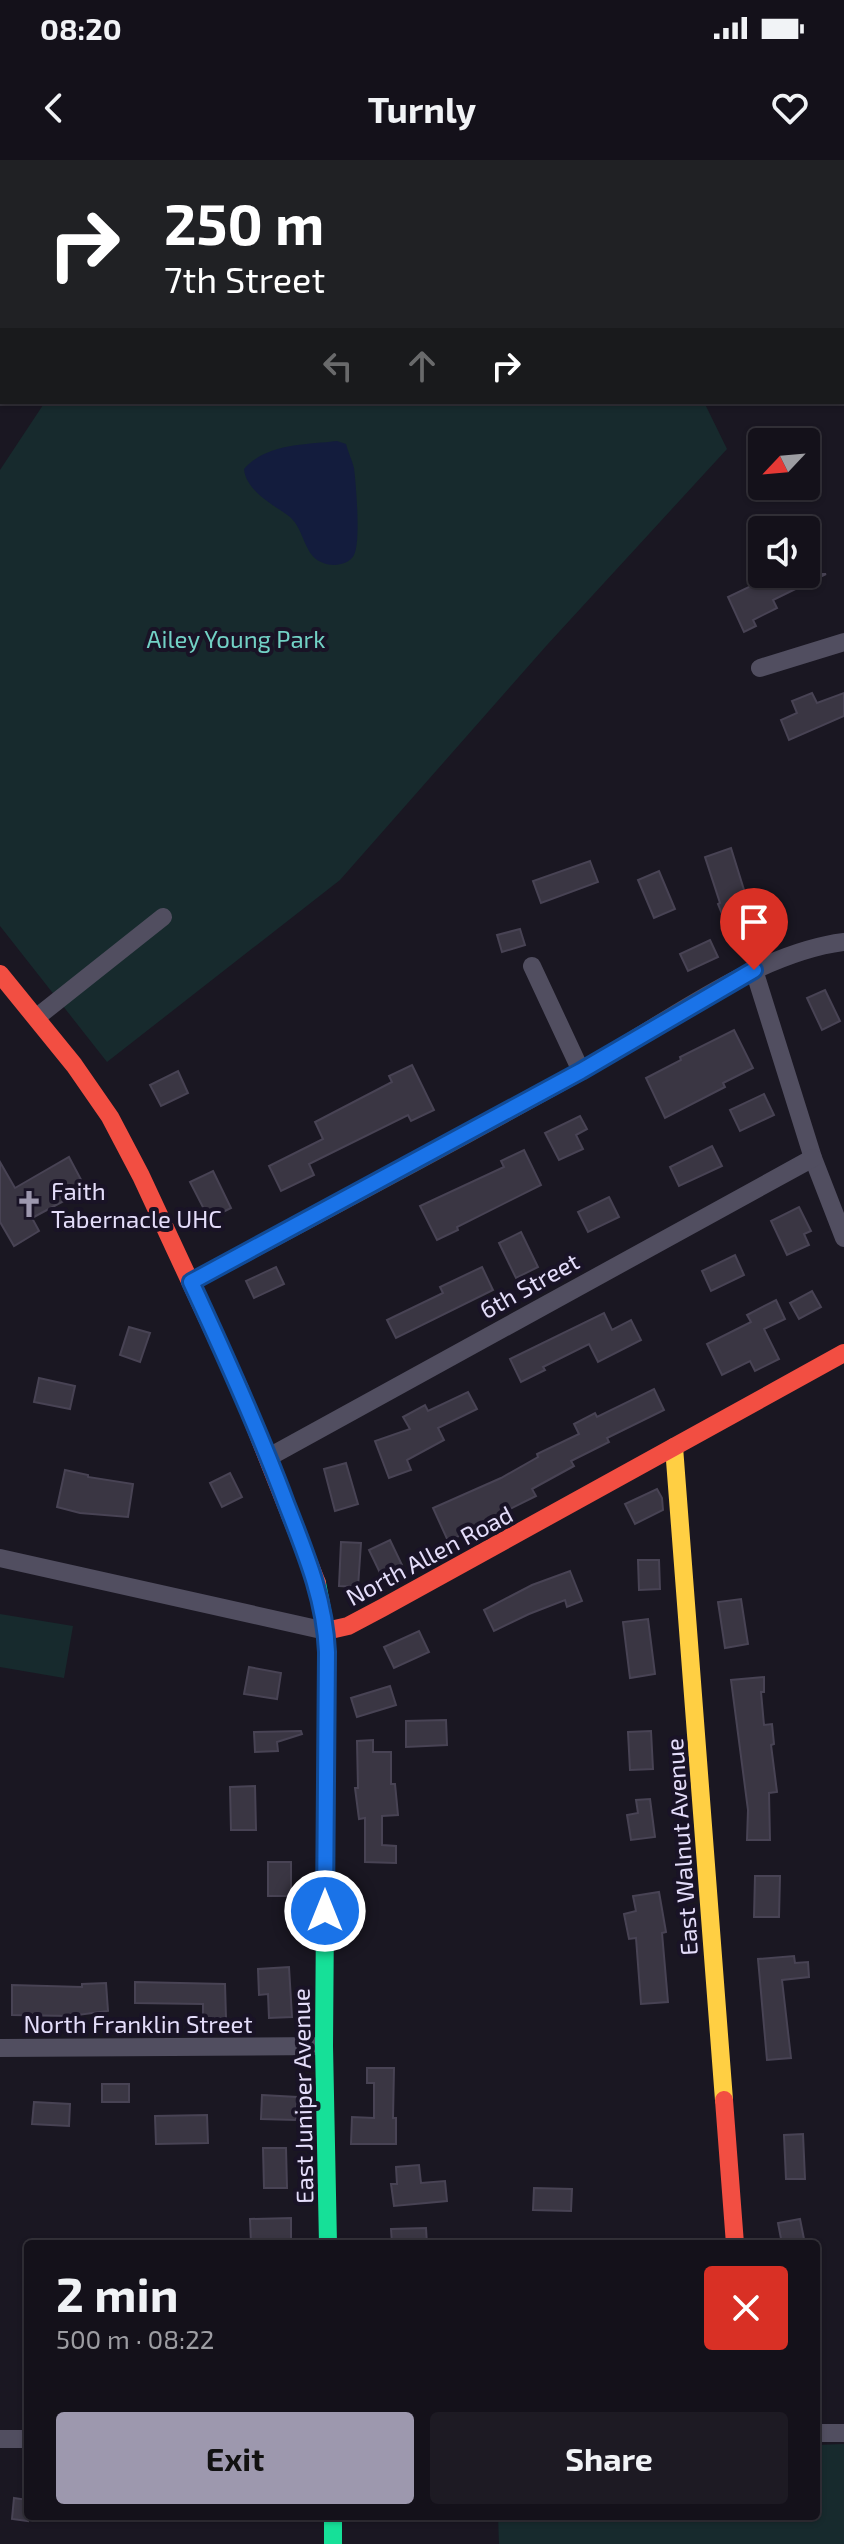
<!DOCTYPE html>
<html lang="en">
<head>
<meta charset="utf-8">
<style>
  body { margin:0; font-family:"Exo 2",sans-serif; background:#1d1a23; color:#f1f3f6; height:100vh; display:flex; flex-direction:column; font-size:30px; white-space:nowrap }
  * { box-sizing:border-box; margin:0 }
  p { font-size:26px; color:#9d9da2 }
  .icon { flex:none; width:44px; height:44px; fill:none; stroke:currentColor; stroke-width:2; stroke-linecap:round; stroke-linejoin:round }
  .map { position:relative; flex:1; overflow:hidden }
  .side { position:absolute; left:24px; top:2080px; width:796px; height:280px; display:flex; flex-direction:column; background:#14111a; border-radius:8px; box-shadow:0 2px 6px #0004,0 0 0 2px #333139 }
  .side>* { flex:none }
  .top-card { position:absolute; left:0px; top:0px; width:844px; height:244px; box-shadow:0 2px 6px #0004,0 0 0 2px #333139; background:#202124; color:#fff; overflow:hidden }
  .needle { width:52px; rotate:244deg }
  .fabs { position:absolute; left:748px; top:268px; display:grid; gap:16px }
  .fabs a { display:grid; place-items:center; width:72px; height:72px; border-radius:8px; background:#14111a; box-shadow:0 2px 6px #0004,0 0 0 2px #333139; font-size:40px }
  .pin { position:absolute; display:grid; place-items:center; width:68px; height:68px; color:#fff; margin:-82px -34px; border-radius:50% 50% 50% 0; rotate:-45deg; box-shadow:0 0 8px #0007 }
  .pin .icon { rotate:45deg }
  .me { position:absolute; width:88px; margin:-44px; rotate:0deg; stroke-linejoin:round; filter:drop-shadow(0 0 6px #0008) }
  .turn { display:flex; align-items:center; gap:28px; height:168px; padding:0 32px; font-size:36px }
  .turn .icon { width:104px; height:104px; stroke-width:2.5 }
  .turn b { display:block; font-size:56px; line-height:68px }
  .lanes { display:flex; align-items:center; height:76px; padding:0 32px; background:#0003; justify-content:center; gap:40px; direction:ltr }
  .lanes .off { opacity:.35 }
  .round { display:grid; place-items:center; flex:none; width:84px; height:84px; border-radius:8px; background:#1d1a23 }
  .overview { display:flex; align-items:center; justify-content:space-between; height:136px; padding:0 32px }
  h1 { font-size:48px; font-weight:700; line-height:60px }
  .button { display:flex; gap:16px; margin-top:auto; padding:16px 32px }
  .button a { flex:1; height:92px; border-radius:8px; background:#9d98ae; color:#111; font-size:32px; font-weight:700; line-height:92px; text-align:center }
  .button a+a { background:#1d1a23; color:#f1f3f6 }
  .status { display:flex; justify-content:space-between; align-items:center; height:56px; padding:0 40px; background:#14111a; direction:ltr }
  .status svg { height:22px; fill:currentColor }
  header { display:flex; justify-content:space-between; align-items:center; height:104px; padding:0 32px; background:#14111a; font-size:36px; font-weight:700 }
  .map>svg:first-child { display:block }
  .green { fill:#172a2d }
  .water { fill:#131c3d }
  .building { fill:#3a3643; stroke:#484354; stroke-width:2 }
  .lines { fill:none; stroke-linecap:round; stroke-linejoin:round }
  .street { stroke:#514e60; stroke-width:18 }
  .fast { stroke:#16e098; stroke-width:18 }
  .slow { stroke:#ffcf43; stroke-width:18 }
  .jam { stroke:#f24e42; stroke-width:18 }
  .route-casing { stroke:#114b97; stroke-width:20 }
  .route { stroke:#1a73e8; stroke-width:14 }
  .labels { text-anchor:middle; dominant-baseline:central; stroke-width:8; stroke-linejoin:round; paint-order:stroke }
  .park-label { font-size:24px; fill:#72d1c5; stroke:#191326 }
  .poi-label { font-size:24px; fill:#e4ddfa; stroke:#191326; text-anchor:start }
  .street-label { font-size:24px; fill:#e4ddfa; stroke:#191326 }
</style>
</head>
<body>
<div class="status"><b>08:20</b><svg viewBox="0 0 49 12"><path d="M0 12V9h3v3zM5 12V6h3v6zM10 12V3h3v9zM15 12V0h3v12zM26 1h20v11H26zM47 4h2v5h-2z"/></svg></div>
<header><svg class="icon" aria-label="back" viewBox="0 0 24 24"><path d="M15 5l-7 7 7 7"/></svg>Turnly<svg class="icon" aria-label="heart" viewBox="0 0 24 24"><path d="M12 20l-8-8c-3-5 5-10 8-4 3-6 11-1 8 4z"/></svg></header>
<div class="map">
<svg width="844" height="2384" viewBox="0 0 844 2384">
  <rect width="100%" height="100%" fill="#1a1722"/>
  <g class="green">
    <path d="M45,242H704L727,289L547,485L340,720L107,902L0,766V310Z"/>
    <path d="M0,1454L73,1466L64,1518L0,1507Z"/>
    <path d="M844,2284V2384H499L498,2356H816V2285Z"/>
  </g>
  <path class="water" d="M337,281L346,284C348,292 352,300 354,308C356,324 361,382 354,395C348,406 331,407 321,402C304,395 304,369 290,357C274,345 246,331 244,309C267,283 305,285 337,281Z"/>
  <g class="building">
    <path d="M776,414H826L773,440L777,448L753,460L756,466L744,472L728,437Z"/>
    <path d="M812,533L817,543L844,533V556L789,580L781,560L797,553L792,541Z"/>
    <path d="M731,688L745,733L749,731L756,749L748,753L753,765L730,774L718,744L720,743L705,697Z"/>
    <path d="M590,701L598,722L541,743L533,721Z"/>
    <path d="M659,711L675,749L654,758L638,720Z"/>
    <path d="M520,769L525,785L502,792L497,775Z"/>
    <path d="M710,780L718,797L688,811L680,794Z"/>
    <path d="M825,830L840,861L822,870L807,838Z"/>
    <path d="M734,870L753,908L723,923L725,927L665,958L646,918L681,900L680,897Z"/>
    <path d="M412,905L434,950L411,961L408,955L309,1004L314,1015L281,1031L269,1006L323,979L315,962L392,922L389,916Z"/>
    <path d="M178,911L188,933L161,946L150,925Z"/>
    <path d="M764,934L774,955L740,971L730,950Z"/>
    <path d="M580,956L587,969L576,975L583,989L559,1000L545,973Z"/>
    <path d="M712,986L722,1006L679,1026L670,1007Z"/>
    <path d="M524,990L541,1025L457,1067L458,1070L437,1080L420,1046L504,1007L501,1001Z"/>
    <path d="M69,997L86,1029L32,1058L39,1071L14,1086L0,1062V1002L15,1028Z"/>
    <path d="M213,1011L231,1048L209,1059L190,1022Z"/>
    <path d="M609,1037L619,1057L588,1072L578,1052Z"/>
    <path d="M799,1047L811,1071L804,1074L809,1085L787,1095L771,1061Z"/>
    <path d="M521,1072L538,1107L516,1118L499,1083Z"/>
    <path d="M735,1095L744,1115L711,1131L702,1111Z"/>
    <path d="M276,1107L284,1124L254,1138L246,1121Z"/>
    <path d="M482,1107L493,1130L396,1178L387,1160L443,1133L440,1127Z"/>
    <path d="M812,1131L821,1147L799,1159L790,1143Z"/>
    <path d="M776,1140L785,1159L764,1169L779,1199L755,1211L750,1201L722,1215L707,1184L751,1162L747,1155Z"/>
    <path d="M604,1153L612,1170L631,1160L641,1180L598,1202L589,1184L543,1207L545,1210L521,1222L510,1199Z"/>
    <path d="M129,1167L150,1173L140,1202L120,1195Z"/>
    <path d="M39,1218L75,1226L70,1249L34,1242Z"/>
    <path d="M654,1229L664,1250L607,1278L609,1282L571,1301L574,1306L532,1329L536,1336L506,1351L508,1354L448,1381L433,1348L501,1318L538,1297L537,1294L579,1274L574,1264L595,1253L597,1257Z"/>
    <path d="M468,1232L477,1249L438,1268L444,1280L407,1300L411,1310L389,1318L375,1281L410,1269L403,1257L425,1245L428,1251Z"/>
    <path d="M346,1303L358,1344L335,1351L324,1309Z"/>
    <path d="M65,1310L88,1315V1317L133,1324L128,1357L80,1353L57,1347Z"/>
    <path d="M230,1313L242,1337L222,1347L210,1323Z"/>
    <path d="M657,1329L662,1338L663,1350L635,1364L625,1344Z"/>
    <path d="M390,1380L402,1405L381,1415L369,1390Z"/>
    <path d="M341,1382L361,1383L358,1427L339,1426Z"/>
    <path d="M638,1400H659L660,1429L639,1430Z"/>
    <path d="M570,1411L582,1441L567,1447L565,1440L529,1454L494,1471L484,1450L532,1425Z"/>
    <path d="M741,1439L748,1484L725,1488L718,1442Z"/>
    <path d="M648,1459L655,1514L630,1518L623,1462Z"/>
    <path d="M419,1471L429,1492L394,1508L384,1487Z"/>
    <path d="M249,1507L281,1513L277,1539L244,1534Z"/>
    <path d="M764,1517V1532H761L764,1565L772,1564L774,1584L771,1585L777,1632L769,1633L770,1680H747L748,1650L731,1520Z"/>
    <path d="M390,1526L396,1545L357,1557L351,1538Z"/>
    <path d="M446,1560L447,1585L406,1587V1561Z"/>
    <path d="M301,1571L302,1574L277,1582L278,1591L255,1592L254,1572Z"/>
    <path d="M651,1571L653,1609L630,1610L628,1572Z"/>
    <path d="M373,1580V1592H391V1624H395L398,1655L382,1656V1685L396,1686V1703L365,1702V1658L359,1659L355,1628H358L357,1581Z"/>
    <path d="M255,1626L256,1670H231L230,1627Z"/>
    <path d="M650,1639L655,1677L631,1680L627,1655L638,1653L636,1640Z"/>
    <rect x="268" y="1702" width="23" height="34"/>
    <path d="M755,1716H780L779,1757H754Z"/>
    <path d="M659,1732L666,1772L662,1773L668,1842L641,1844L636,1778L629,1779L624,1754L636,1751L633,1736Z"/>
    <path d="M794,1796L795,1803L808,1802L809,1817L782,1820L791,1898L767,1900L758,1799Z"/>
    <path d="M289,1807L292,1857L269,1858L268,1834L259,1835L258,1809Z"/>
    <path d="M135,1822L225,1824L226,1858H203V1844L135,1843Z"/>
    <path d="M106,1823L108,1851L70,1856L12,1855V1825L82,1827V1824Z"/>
    <path d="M367,1908H394L393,1958H396V1984H351L352,1957L374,1958V1923H367Z"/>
    <rect x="102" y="1924" width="27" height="18"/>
    <path d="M262,1935L297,1937L296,1960L261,1959Z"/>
    <path d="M34,1942L70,1944L69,1966L32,1964Z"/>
    <path d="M207,1955L208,1983L156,1984L155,1956Z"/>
    <path d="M803,1974L805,2019H786L784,1975Z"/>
    <path d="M263,1988H286L287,2028H264Z"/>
    <path d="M419,2005L421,2023L445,2021L447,2041L394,2046L391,2024H397L396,2007Z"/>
    <path d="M534,2028L572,2029L571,2051L533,2050Z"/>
    <path d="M291,2058V2084H251L250,2059Z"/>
    <path d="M800,2059L805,2084H782L778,2063Z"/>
    <path d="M426,2068L427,2084H392L391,2069Z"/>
    <path d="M14,2338L28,2340V2361L12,2359Z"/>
  </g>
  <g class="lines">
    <g class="street">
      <path d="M238,0H242"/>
      <path d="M137,2L139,0"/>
      <path d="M0,73L2,72"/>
      <path d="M760,508L844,482"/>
      <path d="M532,806L581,911"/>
      <path d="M754,810L813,998L844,1078"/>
      <path d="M37,857L163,757"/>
      <path d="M191,1122C321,1053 451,984 580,912C658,868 755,793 844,782"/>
      <path d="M269,1297L813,998"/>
      <path d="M0,1398L326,1471"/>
      <path d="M0,1888L324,1886"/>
      <path d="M816,2273H844"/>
      <path d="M0,2279H28"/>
    </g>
    <g class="fast">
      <path d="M317,1423L326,1471L327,1492L324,1886L328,2084"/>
      <path d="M333,2356V2384"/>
    </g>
    <path class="slow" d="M674,1287L724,1940"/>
    <g class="jam">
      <path d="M0,814L74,905L110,957L141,1016L240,1229L317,1423"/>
      <path d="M326,1471L348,1466L382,1448L844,1193"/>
      <path d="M724,1940L735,2084"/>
    </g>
  </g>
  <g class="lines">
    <g class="route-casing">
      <path id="route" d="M325,1751L327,1492C325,1439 305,1392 286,1343C258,1268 225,1195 191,1122L581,911L754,810"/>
    </g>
    <use href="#route" class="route"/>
  </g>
  <defs>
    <g id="church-bare" transform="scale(2.16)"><path d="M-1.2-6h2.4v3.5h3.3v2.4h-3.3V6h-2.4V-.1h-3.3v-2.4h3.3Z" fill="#9d98ae" stroke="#191326" stroke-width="2.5" paint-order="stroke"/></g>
  </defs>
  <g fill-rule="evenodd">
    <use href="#church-bare" x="29" y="1044"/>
  </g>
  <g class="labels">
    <g class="park-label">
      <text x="236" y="478">Ailey Young Park</text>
    </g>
    <g class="poi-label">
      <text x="51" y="1030">Faith<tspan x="51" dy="28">Tabernacle UHC</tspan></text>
    </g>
    <g class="street-label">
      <text transform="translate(529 1125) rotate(-29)">6th Street</text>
      <text transform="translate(429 1395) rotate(-28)">North Allen Road</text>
      <text transform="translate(681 1687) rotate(-94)">East Walnut Avenue</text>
      <text x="138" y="1863">North Franklin Street</text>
      <text transform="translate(302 1936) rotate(-91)">East Juniper Avenue</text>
    </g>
  </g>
</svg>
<div class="fabs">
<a><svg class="needle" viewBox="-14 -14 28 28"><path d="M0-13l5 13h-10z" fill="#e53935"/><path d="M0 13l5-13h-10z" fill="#9d9da2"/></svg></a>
<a><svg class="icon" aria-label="sound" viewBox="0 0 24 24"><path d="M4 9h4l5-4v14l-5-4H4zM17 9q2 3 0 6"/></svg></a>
</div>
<div class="pin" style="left:754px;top:810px;background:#d93025"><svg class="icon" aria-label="arrive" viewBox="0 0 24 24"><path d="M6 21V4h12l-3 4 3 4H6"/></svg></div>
<svg class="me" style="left:325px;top:1751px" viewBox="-20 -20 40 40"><circle r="17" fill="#1a73e8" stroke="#fff" stroke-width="3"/><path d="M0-11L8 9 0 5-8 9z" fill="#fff"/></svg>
<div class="top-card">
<div class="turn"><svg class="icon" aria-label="right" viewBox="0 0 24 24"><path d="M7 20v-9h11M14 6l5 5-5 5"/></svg><div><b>250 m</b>7th Street</div></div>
<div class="lanes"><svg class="icon off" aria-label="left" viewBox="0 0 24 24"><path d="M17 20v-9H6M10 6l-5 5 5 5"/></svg><svg class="icon off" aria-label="ahead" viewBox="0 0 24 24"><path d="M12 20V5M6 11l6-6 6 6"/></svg><svg class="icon" aria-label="right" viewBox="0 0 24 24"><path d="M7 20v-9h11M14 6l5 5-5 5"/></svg></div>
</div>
<section class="side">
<div class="overview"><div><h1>2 min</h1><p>500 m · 08:22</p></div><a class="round" style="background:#d93025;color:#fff"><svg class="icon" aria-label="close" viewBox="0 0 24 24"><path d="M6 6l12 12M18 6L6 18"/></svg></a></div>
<div class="button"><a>Exit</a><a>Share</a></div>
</section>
</div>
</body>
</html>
